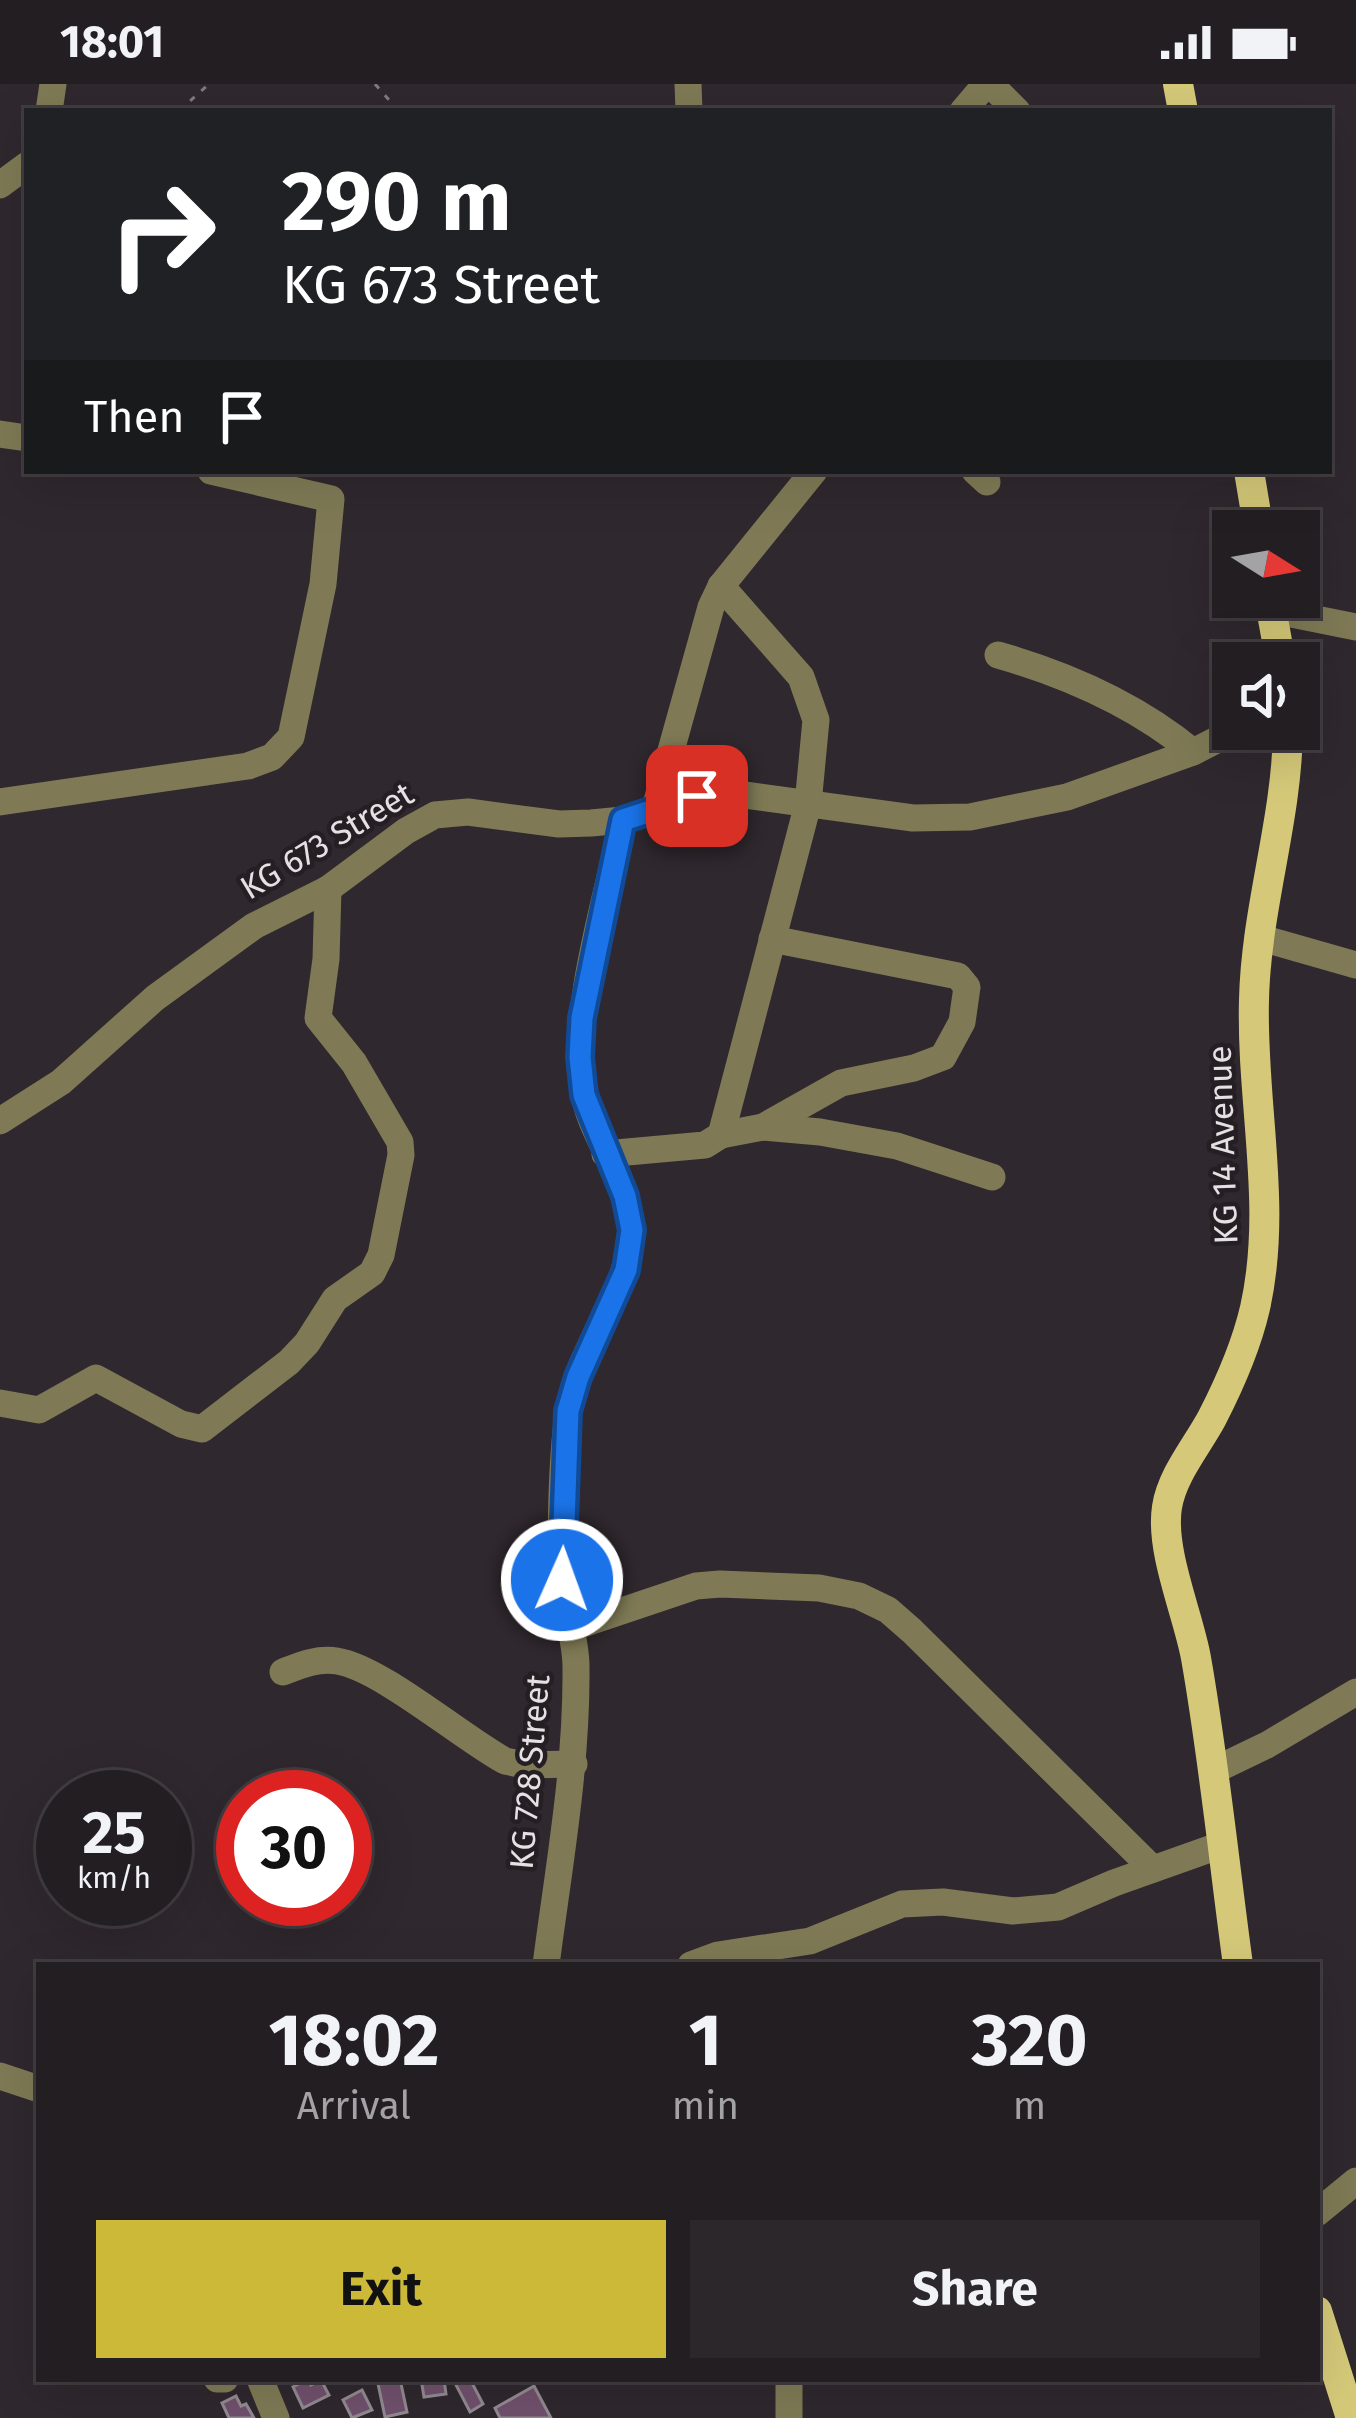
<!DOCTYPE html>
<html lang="en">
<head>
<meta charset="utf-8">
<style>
  body { margin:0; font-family:"Fira Sans",sans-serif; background:#2b272a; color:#f1f3f6; height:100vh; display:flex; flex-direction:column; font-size:45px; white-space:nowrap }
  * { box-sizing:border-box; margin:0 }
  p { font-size:39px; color:#a3a2a5 }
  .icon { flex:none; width:66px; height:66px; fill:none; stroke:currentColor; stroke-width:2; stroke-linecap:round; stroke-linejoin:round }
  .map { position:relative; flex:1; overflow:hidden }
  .side { position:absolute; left:36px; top:1878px; width:1284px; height:420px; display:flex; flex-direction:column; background:#231e22; border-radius:0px; box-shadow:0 12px 48px #0002,0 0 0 3px #403c40 }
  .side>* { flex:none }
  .banner { position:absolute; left:24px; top:24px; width:1308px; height:366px; border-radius:0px; box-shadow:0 12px 48px #0002,0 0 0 3px #403c40; background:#202124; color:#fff; overflow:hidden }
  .needle { width:78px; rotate:101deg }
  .fabs { position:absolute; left:1212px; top:426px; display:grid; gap:24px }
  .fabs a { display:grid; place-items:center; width:108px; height:108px; border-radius:0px; background:#231e22; box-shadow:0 12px 48px #0002,0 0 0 3px #403c40; font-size:60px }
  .speed { position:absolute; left:36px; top:1686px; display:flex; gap:24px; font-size:60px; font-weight:700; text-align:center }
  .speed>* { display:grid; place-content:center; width:156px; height:156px; border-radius:50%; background:#231e22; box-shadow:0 12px 48px #0002,0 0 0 3px #403c40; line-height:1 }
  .speed small { font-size:30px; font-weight:400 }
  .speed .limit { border:18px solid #d22; background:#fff; color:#111 }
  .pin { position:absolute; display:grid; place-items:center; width:102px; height:102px; color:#fff; margin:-51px; border-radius:24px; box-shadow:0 6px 18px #0006 }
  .me { position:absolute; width:132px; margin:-66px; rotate:2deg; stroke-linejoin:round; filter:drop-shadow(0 0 9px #0008) }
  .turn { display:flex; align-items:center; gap:42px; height:252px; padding:0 60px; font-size:54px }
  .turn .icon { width:156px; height:156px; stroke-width:2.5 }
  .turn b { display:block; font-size:84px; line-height:102px }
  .then { display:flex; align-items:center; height:114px; padding:0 60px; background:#0003; gap:24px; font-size:45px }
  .eta { display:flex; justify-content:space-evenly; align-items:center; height:204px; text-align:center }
  .eta b { font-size:72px; font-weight:700; line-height:84px }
  .button { display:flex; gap:24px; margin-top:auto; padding:24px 60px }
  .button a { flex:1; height:138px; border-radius:0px; background:#ccb938; color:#111; font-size:48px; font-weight:700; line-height:138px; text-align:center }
  .button a+a { background:#2b272a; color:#f1f3f6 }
  .status { display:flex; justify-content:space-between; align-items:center; height:84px; padding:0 60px; background:#231e22; direction:ltr }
  .status svg { height:33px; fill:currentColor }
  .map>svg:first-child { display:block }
  .building { fill:#71516d; stroke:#938b92; stroke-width:3 }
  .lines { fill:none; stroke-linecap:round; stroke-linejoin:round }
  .path { stroke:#807a7f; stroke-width:3; stroke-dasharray:6 9; stroke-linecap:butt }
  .minor { stroke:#7f7a55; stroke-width:27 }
  .major { stroke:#d5c979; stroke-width:30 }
  .route-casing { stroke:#114b97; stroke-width:30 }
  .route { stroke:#1a73e8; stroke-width:21 }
  .labels { text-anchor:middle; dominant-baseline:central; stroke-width:9; stroke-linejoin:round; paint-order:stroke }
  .street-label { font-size:33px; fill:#e5e0e4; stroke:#251f24 }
</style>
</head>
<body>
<div class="status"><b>18:01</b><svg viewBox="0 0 49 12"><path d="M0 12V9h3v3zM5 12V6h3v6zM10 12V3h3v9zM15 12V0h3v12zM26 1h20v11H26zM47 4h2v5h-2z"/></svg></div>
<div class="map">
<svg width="1356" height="2334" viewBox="0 0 1356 2334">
  <rect width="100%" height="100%" fill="#2f282e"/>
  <g class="building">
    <path d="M308,2295L311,2301L321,2296L329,2311L303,2324L293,2303Z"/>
    <path d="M377,2295H400L407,2328L385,2333Z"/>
    <path d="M421,2295H444L446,2310L424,2313Z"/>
    <path d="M463,2295H470L483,2320L470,2328L455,2299Z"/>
    <path d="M534,2302L551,2334H500L495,2324Z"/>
    <path d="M362,2306L372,2326L352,2334L343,2316Z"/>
    <path d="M236,2312L241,2322L246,2320L254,2334H229L222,2319Z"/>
  </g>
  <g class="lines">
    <g class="path">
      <path d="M375,0L389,16V27"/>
      <path d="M179,27L209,0"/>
    </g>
    <g class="minor">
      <path d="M688,0L689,27"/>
      <path d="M990,0L1017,27"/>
      <path d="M49,27L53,0"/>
      <path d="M963,27L986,0"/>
      <path d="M0,101L27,81"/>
      <path d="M0,350L27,354"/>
      <path d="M975,387L987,398"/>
      <path d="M1271,526L1356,543"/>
      <path d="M998,571C1068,591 1136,621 1193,668"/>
      <path d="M0,718L248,682L272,673L291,653L323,500L331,415L211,387"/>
      <path d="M655,724L711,523L721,502L814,387"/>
      <path d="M1258,853L1356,881"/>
      <path d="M0,1037L61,998L155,914L254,842L328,805L406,747L435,731L468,728L559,740L591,739L623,736L655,724L723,708L913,734L970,733L1067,713L1193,668L1238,645"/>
      <path d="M763,1043L820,1048L897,1062L992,1093"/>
      <path d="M721,1051L763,1043L841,999L914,984L943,973L962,938L967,903L958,892L772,855"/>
      <path d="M605,1070L705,1061L721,1051L808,720L816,636L801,593L721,502"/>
      <path d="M0,1319L39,1326L96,1294L181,1340L202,1345L289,1278L307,1259L335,1215L372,1189L381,1171L401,1071L400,1058L354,979L318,934L326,875L328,805"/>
      <path d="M574,1543L696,1502L720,1500L819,1504L859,1512L888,1526L912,1547L1153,1785"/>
      <path d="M283,1588C301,1581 317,1574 337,1577C381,1584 461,1653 505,1677L524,1681L574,1680"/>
      <path d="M1215,1686L1267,1661L1356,1608"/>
      <path d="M546,1881C559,1781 577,1683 576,1583C576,1551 563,1524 562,1493C560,1448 562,1375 568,1330C576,1266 627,1215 631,1151C634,1099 590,1055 583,1005C572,920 606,820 623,736"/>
      <path d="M691,1881L718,1871L810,1857L902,1820L943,1818L1013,1827L1058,1823L1114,1799L1221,1761"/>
      <path d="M0,1992L39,2005"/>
      <path d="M1317,2129L1356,2097"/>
      <path d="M217,2295H225"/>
      <path d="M260,2295L276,2334"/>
      <path d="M789,2334V2295"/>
    </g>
    <g class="major">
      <path d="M1178,0L1183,27"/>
      <path d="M1249,387L1259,447"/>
      <path d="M1269,513L1281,579"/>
      <path d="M1238,1881C1224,1779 1214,1676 1196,1574C1188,1530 1160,1467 1167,1423C1172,1391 1197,1362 1212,1334C1230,1299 1246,1263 1255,1224C1278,1122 1251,1019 1254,916C1256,824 1287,737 1288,645"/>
      <path d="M1317,2227L1351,2334"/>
    </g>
  </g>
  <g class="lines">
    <g class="route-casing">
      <path id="route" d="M562,1496L568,1327L578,1293L626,1186L632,1146L625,1112L584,1011L580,973L582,934L623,736L697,712"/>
    </g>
    <use href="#route" class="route"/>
  </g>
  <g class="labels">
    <g class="street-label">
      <text transform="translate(327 757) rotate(-31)">KG 673 Street</text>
      <text transform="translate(1223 1061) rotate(-92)">KG 14 Avenue</text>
      <text transform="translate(530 1688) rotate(-85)">KG 728 Street</text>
    </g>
  </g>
</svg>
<div class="fabs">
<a><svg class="needle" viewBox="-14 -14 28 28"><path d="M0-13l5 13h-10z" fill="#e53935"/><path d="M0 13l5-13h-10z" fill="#a3a2a5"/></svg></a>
<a><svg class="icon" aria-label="sound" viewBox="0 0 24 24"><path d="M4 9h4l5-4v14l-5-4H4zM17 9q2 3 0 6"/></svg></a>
</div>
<div class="speed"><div>25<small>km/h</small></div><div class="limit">30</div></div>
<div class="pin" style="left:697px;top:712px;background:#d93025"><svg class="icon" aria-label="arrive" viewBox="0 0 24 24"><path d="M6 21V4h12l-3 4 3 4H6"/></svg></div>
<svg class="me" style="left:562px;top:1496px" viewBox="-20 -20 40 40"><circle r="17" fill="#1a73e8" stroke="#fff" stroke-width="3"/><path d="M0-11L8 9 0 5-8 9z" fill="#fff"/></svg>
<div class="banner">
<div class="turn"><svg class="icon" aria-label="right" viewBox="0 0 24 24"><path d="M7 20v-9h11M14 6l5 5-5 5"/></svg><div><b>290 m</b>KG 673 Street</div></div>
<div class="then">Then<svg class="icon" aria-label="arrive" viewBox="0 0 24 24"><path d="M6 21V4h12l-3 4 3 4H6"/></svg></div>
</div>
<section class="side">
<div class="eta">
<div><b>18:02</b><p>Arrival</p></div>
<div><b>1</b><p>min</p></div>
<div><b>320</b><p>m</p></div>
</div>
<div class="button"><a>Exit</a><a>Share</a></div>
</section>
</div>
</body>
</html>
